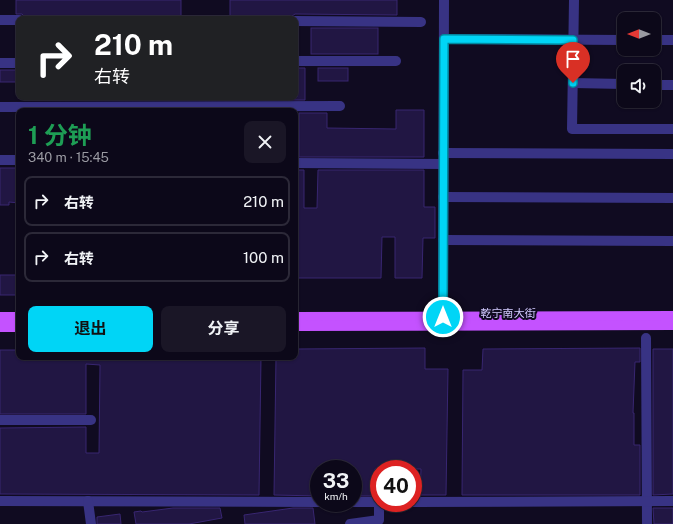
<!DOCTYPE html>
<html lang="zh">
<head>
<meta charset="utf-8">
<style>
  body { margin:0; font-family:"Public Sans","Noto Sans SC",sans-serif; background:#1a1626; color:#f1f3f6; height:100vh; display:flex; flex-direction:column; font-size:15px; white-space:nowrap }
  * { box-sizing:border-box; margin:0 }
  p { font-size:13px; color:#9a9aa2 }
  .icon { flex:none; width:22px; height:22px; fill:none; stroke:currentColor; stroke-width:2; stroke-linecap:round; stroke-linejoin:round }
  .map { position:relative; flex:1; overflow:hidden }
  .drawer { position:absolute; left:16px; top:108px; width:282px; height:252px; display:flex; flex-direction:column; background:#0c0819; border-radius:8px; box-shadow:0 1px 3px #0004,0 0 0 1px #2c2938 }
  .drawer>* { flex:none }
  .hud { position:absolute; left:16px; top:16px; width:282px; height:84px; border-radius:8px; box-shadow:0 1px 3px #0004,0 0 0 1px #2c2938; background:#202124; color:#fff; overflow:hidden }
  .needle { width:26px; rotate:270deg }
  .fabs { position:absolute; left:617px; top:12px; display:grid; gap:8px }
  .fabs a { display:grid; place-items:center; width:44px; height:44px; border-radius:8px; background:#0c0819; box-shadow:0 1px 3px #0004,0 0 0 1px #2c2938; font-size:20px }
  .speed { position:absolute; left:310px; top:460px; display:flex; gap:8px; font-size:20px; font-weight:700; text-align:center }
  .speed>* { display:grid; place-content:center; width:52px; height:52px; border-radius:50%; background:#0c0819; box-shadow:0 1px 3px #0004,0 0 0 1px #2c2938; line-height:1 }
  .speed small { font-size:10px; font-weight:400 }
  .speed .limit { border:6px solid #d22; background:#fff; color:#111 }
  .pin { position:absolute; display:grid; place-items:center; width:34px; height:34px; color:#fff; margin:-41px -17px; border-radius:50% 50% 50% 0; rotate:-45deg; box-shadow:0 0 4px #0007 }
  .pin .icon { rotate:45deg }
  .me { position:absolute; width:44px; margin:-22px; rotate:0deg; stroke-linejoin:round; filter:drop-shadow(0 0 3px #0008) }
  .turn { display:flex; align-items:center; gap:14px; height:84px; padding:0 12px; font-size:18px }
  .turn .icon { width:52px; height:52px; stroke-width:2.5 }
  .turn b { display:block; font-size:28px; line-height:34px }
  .round { display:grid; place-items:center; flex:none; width:42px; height:42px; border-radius:8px; background:#1a1626 }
  .head { display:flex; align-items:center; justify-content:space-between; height:68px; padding:0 12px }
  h1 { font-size:24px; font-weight:700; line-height:30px; color:#1e9e55 }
  .cta { display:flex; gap:8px; margin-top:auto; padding:8px 12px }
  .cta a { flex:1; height:46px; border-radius:8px; background:#00d5f6; color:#111; font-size:16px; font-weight:700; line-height:46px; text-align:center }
  .cta a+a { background:#1a1626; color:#f1f3f6 }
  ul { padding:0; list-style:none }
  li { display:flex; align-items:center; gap:12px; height:50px; margin:0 8px 6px; padding:0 4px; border:2px solid #2c2938; border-radius:8px }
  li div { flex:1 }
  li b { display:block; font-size:15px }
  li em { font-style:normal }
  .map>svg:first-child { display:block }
  .building { fill:#211643; stroke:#382671 }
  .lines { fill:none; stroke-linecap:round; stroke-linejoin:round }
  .minor { stroke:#383384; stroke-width:10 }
  .major { stroke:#c452ff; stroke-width:10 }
  .route-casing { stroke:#008aa0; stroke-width:10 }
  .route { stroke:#00d5f6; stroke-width:7 }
  .labels { text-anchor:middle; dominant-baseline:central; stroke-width:4; stroke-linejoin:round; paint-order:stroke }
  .street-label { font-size:11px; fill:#d3cbff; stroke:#100b21 }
</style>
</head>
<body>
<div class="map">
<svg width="673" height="524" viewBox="0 0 673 524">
  <rect width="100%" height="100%" fill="#100b21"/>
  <g class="building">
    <path d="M16,0H181V17L24,16L22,14H16Z"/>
    <path d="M230,0H397V15L295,14L289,18H230Z"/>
    <rect x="311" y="28" width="67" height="26"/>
    <path d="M297,68H305V100H261V97H297Z"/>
    <rect x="318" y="68" width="30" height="13"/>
    <rect x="0" y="70" width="19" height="12"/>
    <path d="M396,110H424V157H299V113H327V128L396,129Z"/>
    <path d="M0,168H19V203L9,202V205H0Z"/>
    <path d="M295,170H304V208H317L318,170H424V207H435V238H423L422,278H395V237H382L381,278H298V236H295Z"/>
    <rect x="0" y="275" width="19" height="20"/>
    <path d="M425,348V369H448L446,495H420L421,469H375V496H353V469H319V496L274,495L276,357H295V349Z"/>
    <path d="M640,348V362H635L633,413H634V445H640V495H462L463,370H482L483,349Z"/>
    <path d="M653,349H673V494L653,495Z"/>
    <path d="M0,350H19V357H261L259,495L0,494V428L86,427V453H99L100,365L86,364V414H0Z"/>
    <path d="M173,508H220L222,518L189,524H136L134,512L141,511L142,512Z"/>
    <path d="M293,508H313L315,524H245L244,515Z"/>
    <path d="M653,508H673V524H654Z"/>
    <path d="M120,514L121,524H97V517Z"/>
  </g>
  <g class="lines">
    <g class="minor">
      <path d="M574,0L572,129H673"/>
      <path d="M0,20H19"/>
      <path d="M295,21L421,22"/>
      <path d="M444,39L624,40"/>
      <path d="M654,40H673"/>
      <path d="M295,61H396"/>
      <path d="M0,63H19"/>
      <path d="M573,83L624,84"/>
      <path d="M654,85H673"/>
      <path d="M0,107L340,106"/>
      <path d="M443,153L673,154"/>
      <path d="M0,160H19"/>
      <path d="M295,163L443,164"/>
      <path d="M443,197L673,198"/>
      <path d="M443,240L673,241"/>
      <path d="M443,317L444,0"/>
      <path d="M646,338L647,524"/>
      <path d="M0,420H91"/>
      <path d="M0,501L319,502"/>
      <path d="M88,501L91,524"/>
      <path d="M353,502H379"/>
      <path d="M413,502L673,501"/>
      <path d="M350,524L379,520V503"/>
    </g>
    <g class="major">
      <path d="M0,317H19"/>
      <path d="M295,317L673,316"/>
      <path d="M295,326L673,325"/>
      <path d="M0,327H19"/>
    </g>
  </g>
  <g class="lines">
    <g class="route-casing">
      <path id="route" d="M443,317L444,39L573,40V83"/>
    </g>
    <use href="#route" class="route"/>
  </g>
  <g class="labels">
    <g class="street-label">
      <text x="508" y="313">乾宁南大街</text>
    </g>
  </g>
</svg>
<div class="fabs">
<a><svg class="needle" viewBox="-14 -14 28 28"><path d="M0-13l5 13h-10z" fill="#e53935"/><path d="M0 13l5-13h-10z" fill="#9a9aa2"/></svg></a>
<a><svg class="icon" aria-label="sound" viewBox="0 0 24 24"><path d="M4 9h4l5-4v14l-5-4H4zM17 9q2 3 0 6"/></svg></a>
</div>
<div class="speed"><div>33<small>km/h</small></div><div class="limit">40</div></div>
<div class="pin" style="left:573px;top:83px;background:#d93025"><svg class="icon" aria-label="arrive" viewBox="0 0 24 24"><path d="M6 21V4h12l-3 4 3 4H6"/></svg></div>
<svg class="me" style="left:443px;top:317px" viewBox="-20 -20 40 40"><circle r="17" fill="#00d5f6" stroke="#fff" stroke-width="3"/><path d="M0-11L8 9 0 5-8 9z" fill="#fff"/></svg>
<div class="hud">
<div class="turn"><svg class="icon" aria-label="right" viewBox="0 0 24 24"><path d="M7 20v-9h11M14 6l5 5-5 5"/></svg><div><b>210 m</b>右转</div></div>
</div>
<section class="drawer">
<div class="head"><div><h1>1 分钟</h1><p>340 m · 15:45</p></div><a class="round"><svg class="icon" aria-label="close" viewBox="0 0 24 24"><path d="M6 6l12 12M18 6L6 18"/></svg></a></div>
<ul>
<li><svg class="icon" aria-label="right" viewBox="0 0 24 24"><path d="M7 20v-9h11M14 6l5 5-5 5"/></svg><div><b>右转</b></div><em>210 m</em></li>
<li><svg class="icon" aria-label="right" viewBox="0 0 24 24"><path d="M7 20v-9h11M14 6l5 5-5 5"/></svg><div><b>右转</b></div><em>100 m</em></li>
</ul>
<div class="cta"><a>退出</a><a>分享</a></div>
</section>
</div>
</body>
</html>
